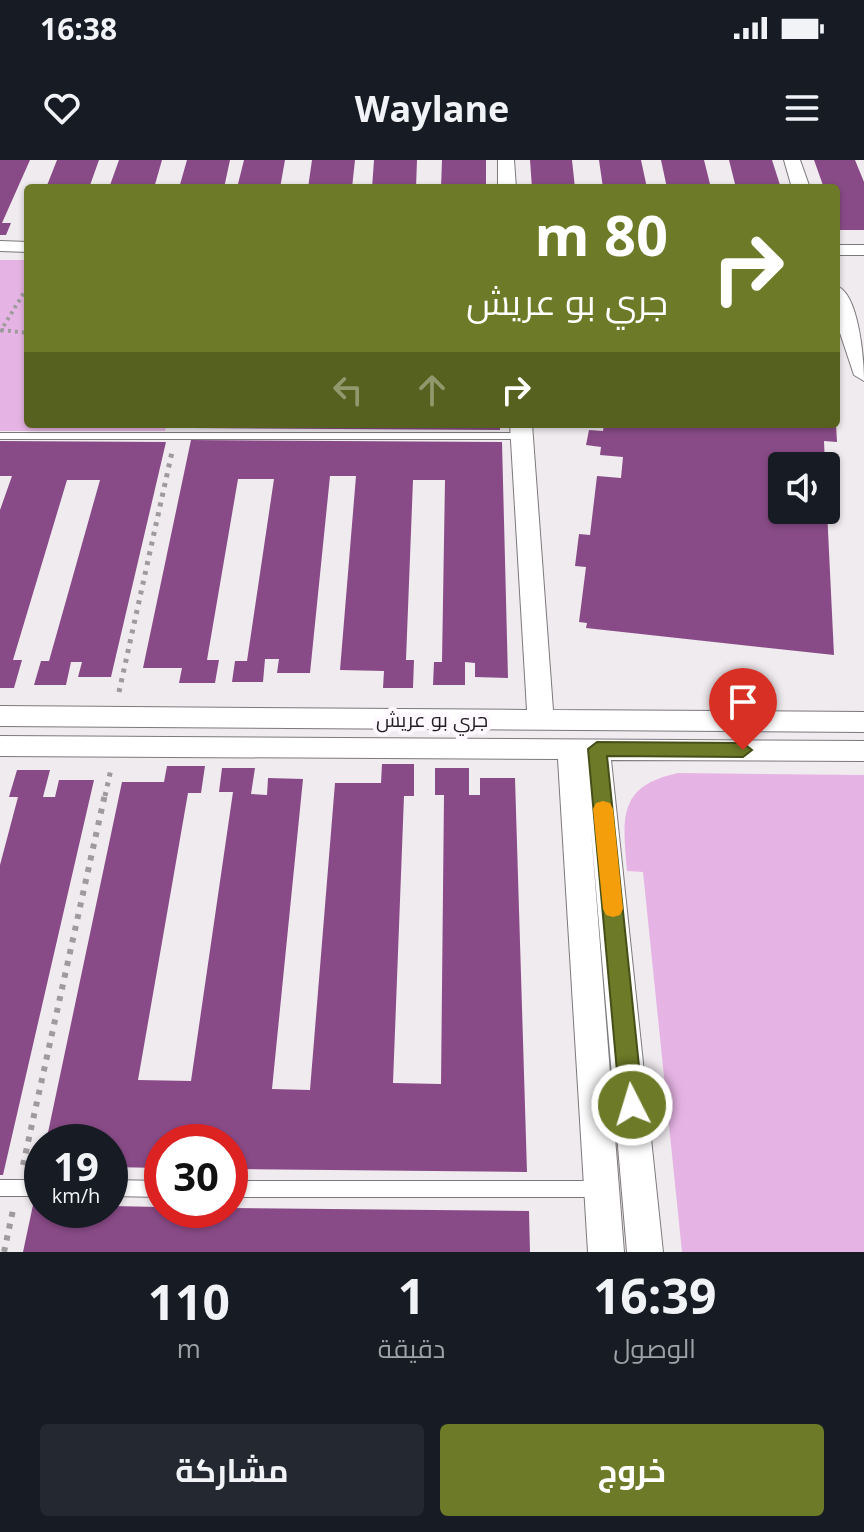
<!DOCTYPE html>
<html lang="ar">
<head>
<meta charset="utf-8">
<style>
  body { margin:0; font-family:"Open Sans",Cairo,sans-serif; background:#242831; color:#f1f3f6; direction:rtl; height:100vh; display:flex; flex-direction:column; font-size:30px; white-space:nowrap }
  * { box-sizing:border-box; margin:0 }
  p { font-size:26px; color:#9ea1a6 }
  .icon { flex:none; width:44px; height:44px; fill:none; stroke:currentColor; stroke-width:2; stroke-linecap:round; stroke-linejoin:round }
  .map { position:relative; height:1092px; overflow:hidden; direction:ltr }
  .side { display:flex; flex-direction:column; background:#171b24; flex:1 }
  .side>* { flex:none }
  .top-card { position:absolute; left:24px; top:24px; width:816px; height:244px; border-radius:8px; box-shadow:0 2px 6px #0004; direction:rtl; background:#6d7a27; color:#fff; overflow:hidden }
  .tools { position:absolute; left:768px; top:292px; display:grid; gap:16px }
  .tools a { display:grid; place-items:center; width:72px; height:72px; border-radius:8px; background:#171b24; box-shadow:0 2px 6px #0004; font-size:40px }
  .speed { position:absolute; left:24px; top:964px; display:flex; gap:16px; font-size:40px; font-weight:700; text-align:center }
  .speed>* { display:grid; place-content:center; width:104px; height:104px; border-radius:50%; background:#171b24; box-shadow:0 2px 6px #0004; line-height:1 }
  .speed small { font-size:20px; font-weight:400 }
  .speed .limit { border:12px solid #d22; background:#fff; color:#111 }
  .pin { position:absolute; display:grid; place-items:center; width:68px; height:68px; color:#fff; margin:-82px -34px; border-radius:50% 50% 50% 0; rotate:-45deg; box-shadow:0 0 8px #0007 }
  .pin .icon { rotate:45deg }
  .me { position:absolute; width:88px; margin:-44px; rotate:355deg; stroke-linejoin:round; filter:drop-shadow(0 0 6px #0008) }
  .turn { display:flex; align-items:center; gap:28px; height:168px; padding:0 40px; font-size:36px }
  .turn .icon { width:104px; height:104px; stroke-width:2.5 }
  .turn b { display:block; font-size:56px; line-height:68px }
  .lanes { display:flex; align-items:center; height:76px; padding:0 40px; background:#0003; justify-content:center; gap:40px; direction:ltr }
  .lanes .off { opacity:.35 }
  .eta { display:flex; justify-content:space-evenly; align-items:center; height:136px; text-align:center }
  .eta b { font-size:48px; font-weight:700; line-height:56px }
  .action { display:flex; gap:16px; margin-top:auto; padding:16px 40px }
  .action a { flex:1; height:92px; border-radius:8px; background:#6d7a27; color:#fff; font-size:32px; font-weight:700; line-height:92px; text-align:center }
  .action a+a { background:#242831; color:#f1f3f6 }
  .status { display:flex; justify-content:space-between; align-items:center; height:56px; padding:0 40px; background:#171b24; direction:ltr }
  .status svg { height:22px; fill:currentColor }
  header { display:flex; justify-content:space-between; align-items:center; height:104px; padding:0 40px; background:#171b24; font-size:36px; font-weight:700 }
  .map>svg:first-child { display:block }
  .green { fill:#e6b4e4 }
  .building { fill:#894b87 }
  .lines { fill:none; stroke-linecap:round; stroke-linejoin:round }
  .lane-casing { stroke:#7c787c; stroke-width:2 }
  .street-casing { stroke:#7c787c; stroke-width:2 }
  .path-far2 { stroke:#9e9a9e; stroke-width:4; stroke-dasharray:3 4; stroke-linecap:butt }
  .path-far1 { stroke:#9e9a9e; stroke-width:5; stroke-dasharray:4 6; stroke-linecap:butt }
  .path { stroke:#9e9a9e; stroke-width:6; stroke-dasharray:5 7; stroke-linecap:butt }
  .lane { fill:#fff; fill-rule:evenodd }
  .street { fill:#fff; fill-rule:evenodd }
  .route { fill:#6d7a27; stroke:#474f19; stroke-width:2 }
  .slow { fill:#f59e0b }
  .labels { text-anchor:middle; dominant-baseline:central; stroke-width:8; stroke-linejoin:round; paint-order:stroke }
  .street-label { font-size:20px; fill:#211f21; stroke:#fdf8fd }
</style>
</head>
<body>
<div class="status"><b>16:38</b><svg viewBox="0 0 49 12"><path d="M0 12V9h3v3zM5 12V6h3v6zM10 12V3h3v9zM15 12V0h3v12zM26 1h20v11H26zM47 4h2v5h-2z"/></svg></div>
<header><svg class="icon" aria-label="menu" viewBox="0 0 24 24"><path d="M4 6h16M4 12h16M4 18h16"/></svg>Waylane<svg class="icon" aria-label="heart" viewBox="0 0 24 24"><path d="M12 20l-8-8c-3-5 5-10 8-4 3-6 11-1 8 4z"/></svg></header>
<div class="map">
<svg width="864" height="1092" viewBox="0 0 864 1092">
  <rect width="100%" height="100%" fill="#f0ebef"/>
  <g class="green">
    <path d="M0,100H28V264H167L165,271H0Z"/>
    <path d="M678,613L864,615V1092H682L643,712L627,711C623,660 616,626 678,613Z"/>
  </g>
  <g class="building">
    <path d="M0,0H30L2,63H11L6,75H0Z"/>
    <path d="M57,0H99L89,28H46Z"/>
    <path d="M119,0H162L154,28H109Z"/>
    <path d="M187,0H230L224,28H179Z"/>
    <path d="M244,0H285L280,28H237Z"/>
    <path d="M312,0H355L352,28H308Z"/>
    <path d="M374,0H417L416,28H372Z"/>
    <path d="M442,0H486V28H441Z"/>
    <path d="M530,0H572L575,28H532Z"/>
    <path d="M599,0H641L647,28H603Z"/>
    <path d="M661,0H704L711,28H667Z"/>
    <path d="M729,0H772L781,28H736Z"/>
    <path d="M814,0H855L864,22V70H838L836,28H824Z"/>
    <path d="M193,264H500V270L192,268Z"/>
    <path d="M604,264H836L837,282L824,281L825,306H782V350H827L834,495L586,468L587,463L579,462L586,407L575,406L579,374L590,375L597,316L621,318L623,297L600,295L601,287L586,285L589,270L603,271Z"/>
    <path d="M191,280L502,282L508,518L475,517V503L465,502V525H433L434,502H442L445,320H413L406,500H414L413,528H383L384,511L340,510L356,316H330L310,513H277L279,499H265L263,522H232L235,501H247L274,319H238L207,500H219L215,523H179L182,508H143Z"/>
    <path d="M0,281L166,282L111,517H78L82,502H71L66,525H34L41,501H49L100,320H67L13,500H22L14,528H0V350L12,316H0Z"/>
    <path d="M382,604H414V636H404L393,923L441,924L444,635H435V608H469V635H480V618H515L527,1012L230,1009V982H162V1008L110,1007V982H46L122,622H164L167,606H205L201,633H188L138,920L191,921L233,632H219L222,608H255L251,634L267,635L268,618L303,619L272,929L310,930L335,623H381Z"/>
    <path d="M17,610H50L43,637H55L59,620H94L3,1015H0V705L18,637H9Z"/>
    <path d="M33,1045H42V1050H110V1046L162,1047V1050L230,1048L529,1051L530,1092H23Z"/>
  </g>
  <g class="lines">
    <g class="lane-casing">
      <g id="lane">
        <path d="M0,273H522L527,276L522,279H0Z"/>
        <rect x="0" y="1020" width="42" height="16"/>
        <path d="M110,1020L162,1021V1037L110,1036Z"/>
        <path d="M230,1021H599L605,1024L607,1029L605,1034L599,1037H230Z"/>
      </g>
    </g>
    <g class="street-casing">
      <g id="street">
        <path d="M498,0H514L516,28H498Z"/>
        <path d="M784,0H800L810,28H792Z"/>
        <path d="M0,81L28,82V92L0,91Z"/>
        <rect x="836" y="85" width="28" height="10"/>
        <path d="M836,126C859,132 864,201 864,221L854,215L836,161Z"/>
        <path d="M510,264H532L553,550L864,552V572L0,566V546L527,550Z"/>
        <path d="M0,576L864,581V601L611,600L663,1092H627L591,670L624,1092H588L558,599L0,596Z"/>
      </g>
    </g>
    <g class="path-far2">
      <path d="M1,170L28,173"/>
      <path d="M0,172L28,126"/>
    </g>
    <g class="path-far1">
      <path d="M119,532L172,292"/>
      <path d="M105,636L111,609"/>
    </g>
    <g class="path">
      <path d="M661,947H673"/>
      <path d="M23,1005L105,634"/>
      <path d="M4,1092L13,1050"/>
    </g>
    <use href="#lane" class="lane"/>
    <use href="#street" class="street"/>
  </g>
  <path class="route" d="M597,582L743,583L752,590L743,597L607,596L643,945L640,953L632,956L624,953L620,945L588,589Z"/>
  <path class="slow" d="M603,641L610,643L613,649L623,749L620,755L613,757L606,755L603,749L593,649L596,643Z"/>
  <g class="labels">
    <g class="street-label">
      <text x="432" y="559">جري بو عريش</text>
    </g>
  </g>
</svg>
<div class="tools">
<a><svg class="icon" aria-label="sound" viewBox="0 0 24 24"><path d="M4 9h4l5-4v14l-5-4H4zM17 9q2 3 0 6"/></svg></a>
</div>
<div class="speed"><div>19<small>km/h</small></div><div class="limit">30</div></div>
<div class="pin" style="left:743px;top:590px;background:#d93025"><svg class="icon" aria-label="arrive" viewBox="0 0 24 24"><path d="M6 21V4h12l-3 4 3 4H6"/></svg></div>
<svg class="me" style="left:632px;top:945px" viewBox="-20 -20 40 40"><circle r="17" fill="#6d7a27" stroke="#fff" stroke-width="3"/><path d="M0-11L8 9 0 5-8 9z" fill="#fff"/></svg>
<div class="top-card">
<div class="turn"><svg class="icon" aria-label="right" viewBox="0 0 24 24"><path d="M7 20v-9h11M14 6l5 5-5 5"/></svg><div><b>80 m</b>جري بو عريش</div></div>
<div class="lanes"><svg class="icon off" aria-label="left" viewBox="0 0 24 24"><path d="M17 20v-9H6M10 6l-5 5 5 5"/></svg><svg class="icon off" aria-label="ahead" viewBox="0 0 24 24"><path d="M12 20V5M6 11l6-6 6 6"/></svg><svg class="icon" aria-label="right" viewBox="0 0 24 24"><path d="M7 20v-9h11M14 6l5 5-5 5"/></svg></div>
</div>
</div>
<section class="side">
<div class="eta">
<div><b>16:39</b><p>الوصول</p></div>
<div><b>1</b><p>دقيقة</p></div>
<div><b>110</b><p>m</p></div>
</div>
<div class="action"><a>خروج</a><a>مشاركة</a></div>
</section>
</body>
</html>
